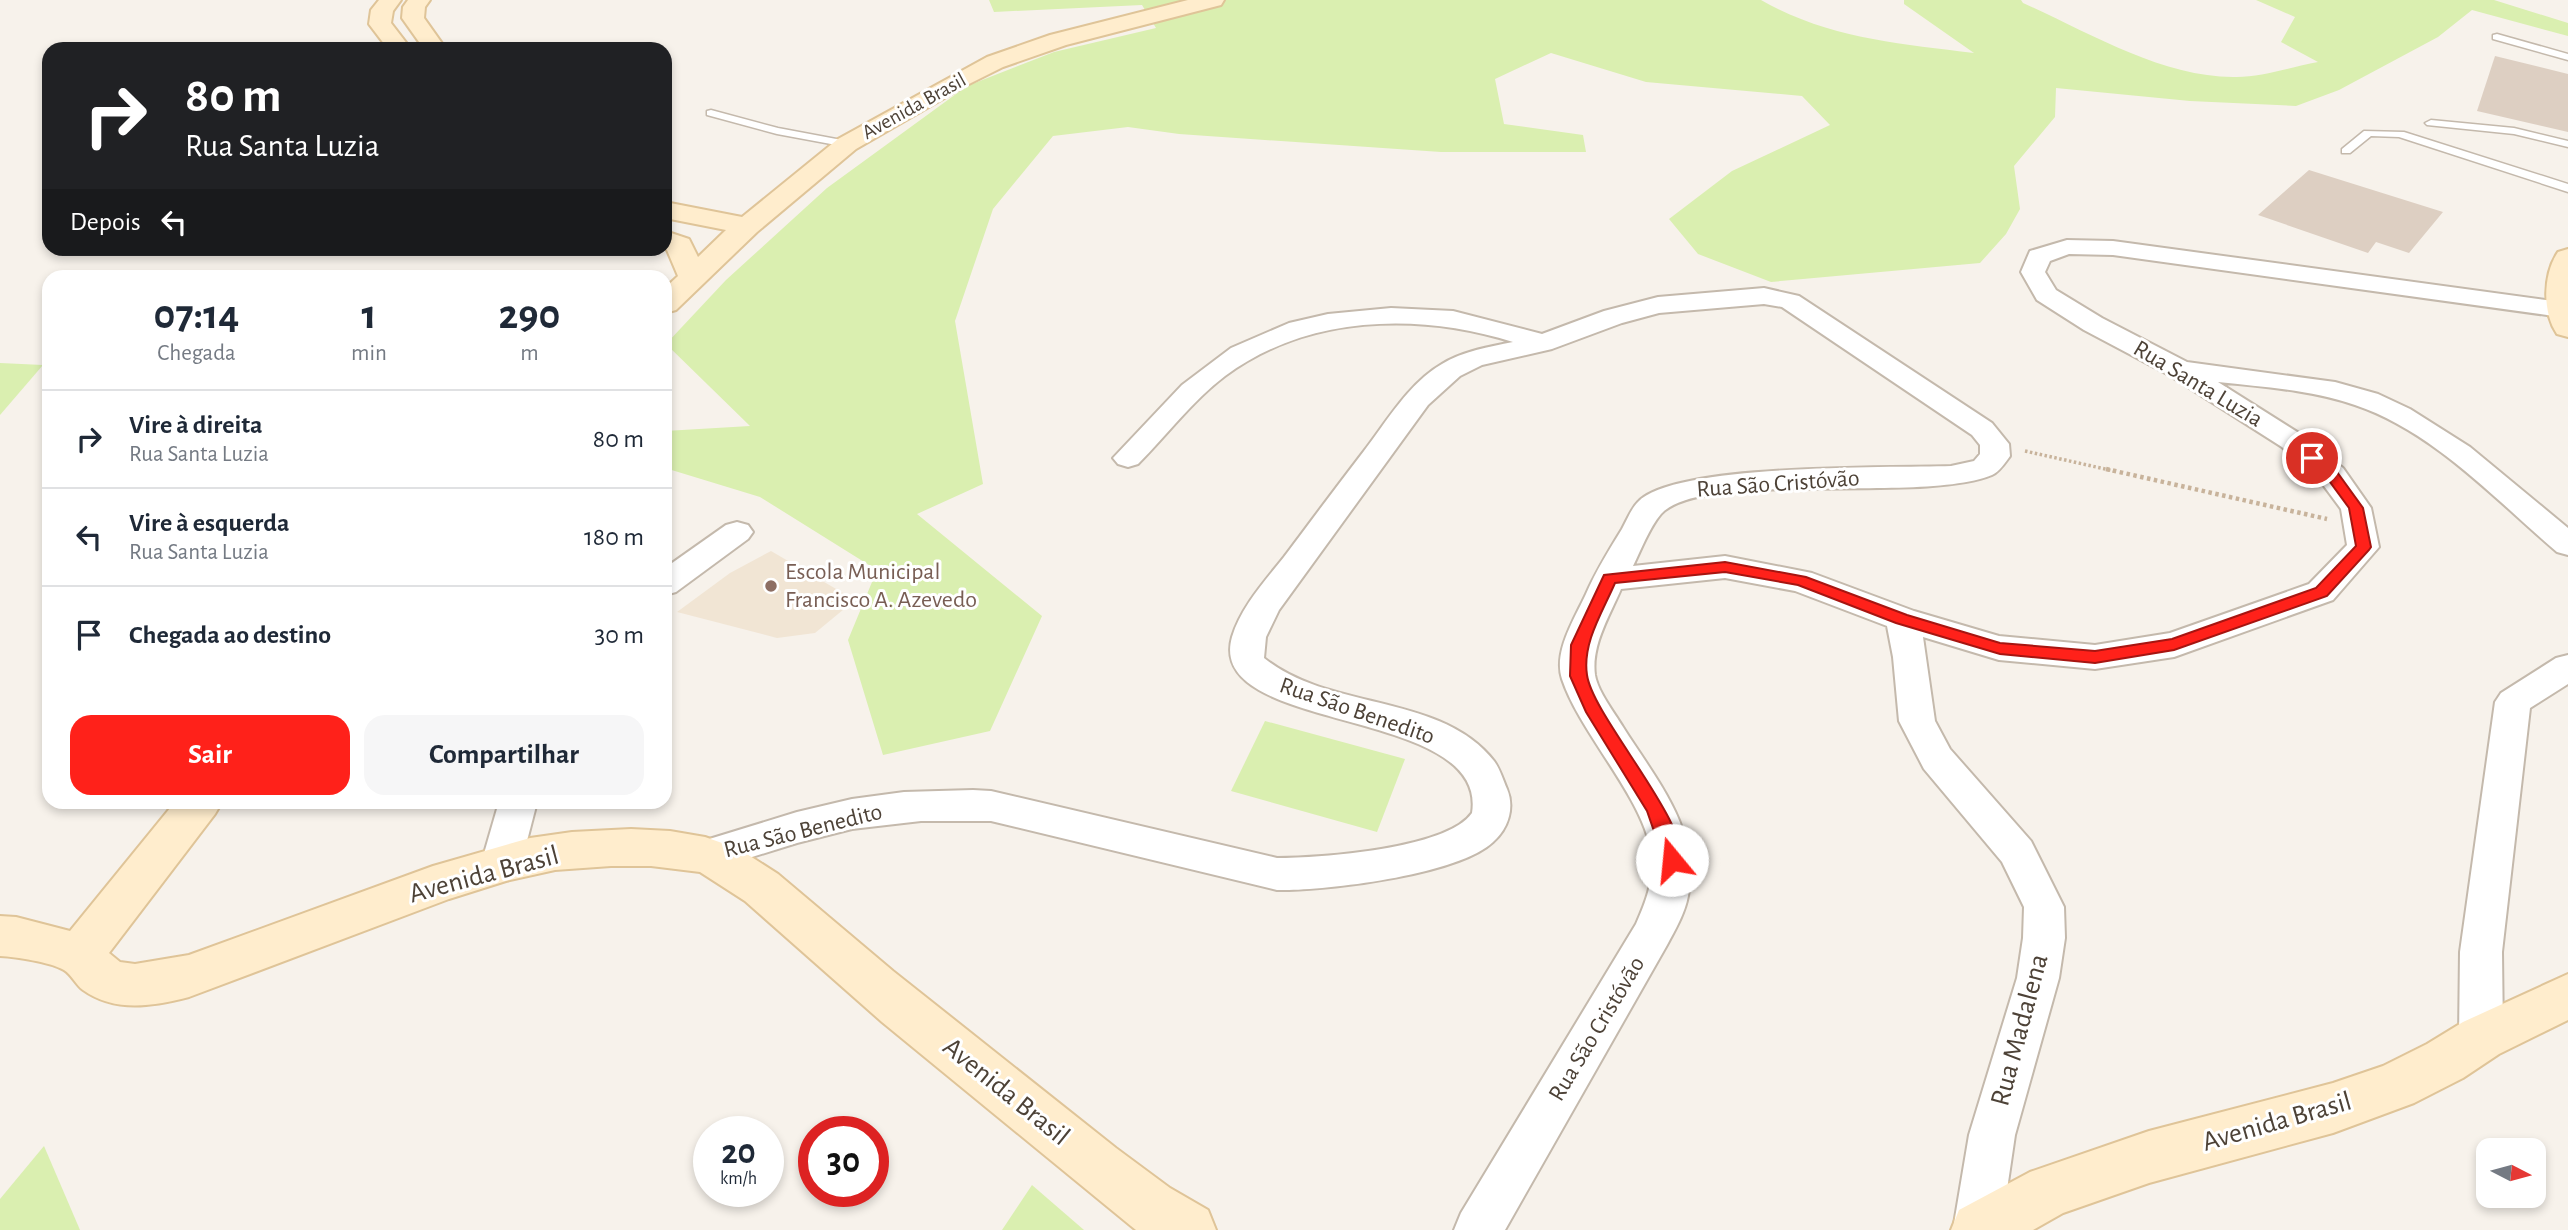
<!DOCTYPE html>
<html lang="pt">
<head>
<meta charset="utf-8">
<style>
  body { margin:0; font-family:"Alegreya Sans",sans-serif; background:#f6f6f7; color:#1f2937; height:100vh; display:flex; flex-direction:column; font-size:26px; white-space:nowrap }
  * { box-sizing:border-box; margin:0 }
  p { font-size:23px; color:#747a83 }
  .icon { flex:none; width:38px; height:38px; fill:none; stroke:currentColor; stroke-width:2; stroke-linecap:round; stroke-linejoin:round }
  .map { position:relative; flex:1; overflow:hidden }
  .details { position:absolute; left:42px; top:270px; width:630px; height:539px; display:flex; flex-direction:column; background:#fff; border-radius:21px; box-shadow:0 4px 10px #0003 }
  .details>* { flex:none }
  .hud { position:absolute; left:42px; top:42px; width:630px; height:214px; border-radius:21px; box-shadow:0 4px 10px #0003; background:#202124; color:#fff; overflow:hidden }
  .needle { width:46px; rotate:96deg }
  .buttons { position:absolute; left:2476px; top:1138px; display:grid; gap:14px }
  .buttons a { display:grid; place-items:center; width:70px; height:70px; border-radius:14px; background:#fff; box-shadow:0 4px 10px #0003; font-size:35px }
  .speed { position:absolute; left:693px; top:1116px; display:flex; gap:14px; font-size:35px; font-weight:700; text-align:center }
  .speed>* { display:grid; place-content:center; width:91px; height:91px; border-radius:50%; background:#fff; box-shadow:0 4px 10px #0003; line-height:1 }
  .speed small { font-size:18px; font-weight:400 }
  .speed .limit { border:10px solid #d22; background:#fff; color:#111 }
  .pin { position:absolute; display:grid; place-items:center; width:60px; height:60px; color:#fff; margin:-30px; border:4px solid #fff; border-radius:50%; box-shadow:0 2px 7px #0007 }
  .me { position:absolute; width:77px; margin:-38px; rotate:343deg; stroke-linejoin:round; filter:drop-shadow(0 0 5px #0008) }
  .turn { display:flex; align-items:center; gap:24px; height:147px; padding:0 28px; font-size:32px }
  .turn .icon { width:91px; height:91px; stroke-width:2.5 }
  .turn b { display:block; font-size:49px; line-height:60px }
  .then { display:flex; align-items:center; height:66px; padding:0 28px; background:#0003; gap:14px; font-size:26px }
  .eta { display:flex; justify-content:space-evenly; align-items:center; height:119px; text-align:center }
  .eta b { font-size:42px; font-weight:700; line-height:49px }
  .primary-button { display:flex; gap:14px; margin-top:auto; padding:14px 28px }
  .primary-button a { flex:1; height:80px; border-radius:21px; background:#ff211a; color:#fff; font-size:28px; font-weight:700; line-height:80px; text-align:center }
  .primary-button a+a { background:#f6f6f7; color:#1f2937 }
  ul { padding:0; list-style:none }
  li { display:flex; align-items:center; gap:21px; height:98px; padding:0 28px; border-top:2px solid #e0e1e3 }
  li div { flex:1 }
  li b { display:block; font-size:26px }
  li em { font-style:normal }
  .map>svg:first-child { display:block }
  .education { fill:#f1e5d4 }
  .green { fill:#daefb0 }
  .building { fill:#ddcfc2 }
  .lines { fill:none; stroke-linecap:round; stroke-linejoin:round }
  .lane-casing { stroke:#c4b9ac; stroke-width:3 }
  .street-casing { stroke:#c4b9ac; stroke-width:4 }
  .secondary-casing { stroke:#dfc498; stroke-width:4 }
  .path-far1 { stroke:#c8b39b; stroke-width:3.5; stroke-dasharray:2.5 2.5; stroke-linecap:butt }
  .path { stroke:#c8b39b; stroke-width:4.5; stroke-dasharray:3.5 3.5; stroke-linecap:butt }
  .lane { fill:#fff; fill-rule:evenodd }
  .street { fill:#fff; fill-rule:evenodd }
  .secondary { fill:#ffedcd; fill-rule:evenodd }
  .route { fill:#ff211a; stroke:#a61511; stroke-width:2 }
  .education-dot { fill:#8d6e63; stroke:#fff; stroke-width:2.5 }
  .labels { text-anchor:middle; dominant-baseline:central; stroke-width:6; stroke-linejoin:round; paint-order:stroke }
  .far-street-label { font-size:21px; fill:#4d4237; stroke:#fff }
  .street-label { font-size:24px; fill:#4d4237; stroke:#fff }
  .education-label { font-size:24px; fill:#785e54; stroke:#fff; text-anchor:start }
  .near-street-label { font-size:28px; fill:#4d4237; stroke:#fff }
</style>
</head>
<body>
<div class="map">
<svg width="2568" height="1230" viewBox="0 0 2568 1230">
  <rect width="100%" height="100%" fill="#f7f2eb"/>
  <path class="education" d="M771,551L855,600L815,633L777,638L677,612L730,573Z"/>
  <g class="green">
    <path d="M989,0H1761C1830,39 1897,43 1974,53L1904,4V0H2021L2023,3C2088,32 2161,77 2233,77C2260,78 2291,67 2318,62L2281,42L2295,17L2256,0H2494L2568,23V36L2472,10L2438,37L2339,90L2296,106L2190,101L2056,88L2055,117L2014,166L2020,209L2006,234L1980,263L1771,282L1698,254L1669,219L1732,171L1830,125L1802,96L1646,82L1551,53L1495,79L1504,124L1583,135L1586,152H1441L1179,134L1128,127L1053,136L993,209L955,321L983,484L917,514L1042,616L990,731L883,755L848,640L877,570L760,497L665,468V431L750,426L666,344L726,280L827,188L967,86L1054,52L1156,28L1142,5L994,12Z"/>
    <path d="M0,363L43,365L0,415Z"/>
    <path d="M1265,721L1405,759L1377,832L1231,791Z"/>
    <path d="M44,1146L80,1230H0V1199Z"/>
    <path d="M1032,1185L1084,1230H1002Z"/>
  </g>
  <g class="building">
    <path d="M2495,56L2568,74V132L2477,111Z"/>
    <path d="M2309,170L2443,212L2409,253L2376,242L2368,253L2258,215Z"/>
  </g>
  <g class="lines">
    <g class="lane-casing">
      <g id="lane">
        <path d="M2497,34L2568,54V60L2493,39V35Z"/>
        <path d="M711,110L778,128L847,141L853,144L847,147L777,134L707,115V111Z"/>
        <path d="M2431,120L2514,128L2568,141V147L2514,134L2427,125L2425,123Z"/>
        <path d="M2364,131L2404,132L2568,184V192L2399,137L2371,136L2350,153H2342V149Z"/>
      </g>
    </g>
    <g class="street-casing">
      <g id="street">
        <path d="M2067,240L2113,241L2568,303V315L2561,317L2113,255L2069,254L2050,261L2045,272L2056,290L2102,318L2187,362L2335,382L2378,394L2410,409L2470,447L2568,528V555L2557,552C2496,500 2433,431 2355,405C2311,390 2264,387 2218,382L2302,435L2343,468L2371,508L2379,547L2333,600L2174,657L2095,669L1999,660L1923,637L1935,721L1950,749L2031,841L2064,907L2065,938L2059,978L2015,1135L2001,1230H1953L1969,1135L2017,978L2023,938L2024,907L2002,862L1924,769L1899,721L1893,657L1887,626L1795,591L1725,578L1621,589C1610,615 1591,645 1595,675C1598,692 1614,712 1623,727C1655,778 1702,832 1688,896C1685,913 1675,930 1667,945L1505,1230H1454L1461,1213L1636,924C1645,904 1654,881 1652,858C1647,801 1581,736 1562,679C1553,652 1575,618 1586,594C1596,571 1609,550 1622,529C1627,520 1631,509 1638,502C1673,463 1892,468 1951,466L1974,461L1980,454V445L1972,435L1782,307L1764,304L1659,313L1622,323L1552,349L1482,365L1460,376L1428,405L1279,610L1266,637L1264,658C1329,711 1441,693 1494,761C1500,769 1503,780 1507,789C1515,808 1508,829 1493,842C1459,874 1336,889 1289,890H1277L991,821H921L852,829L797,843L707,871L693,866L687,855L693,844L797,812L852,799L904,792L973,790L991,791L1277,858C1320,858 1447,849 1472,813C1489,705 1204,735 1232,637C1241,607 1265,581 1284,557C1311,521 1337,486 1364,451C1387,421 1409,383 1442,364C1463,351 1489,347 1513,342C1418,312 1307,315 1225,376C1192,401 1167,435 1138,464L1128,467L1118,464L1113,458L1182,385L1231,348L1289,323L1328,314L1391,308L1453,311L1542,334L1604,311L1658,297L1764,288L1799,296L1992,423L2009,444L2010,456C2005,463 1999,472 1992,475C1923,504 1702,469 1661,514C1649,528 1641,550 1633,566L1725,556L1812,573L1914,611L1999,636L2095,645L2170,633L2309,584L2347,545L2341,509L2321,482L2282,447L2169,375L2084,330L2037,300L2021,272L2030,251Z"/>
        <path d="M737,522L748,525L753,532L748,539L676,592L665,595V568L726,525Z"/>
        <path d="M2568,655V684L2530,708L2502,952L2503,1038L2496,1052L2481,1058L2466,1052L2459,1038L2460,952L2495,702L2501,693L2556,658Z"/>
        <path d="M499,802H537L521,864L515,875L501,880L487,875L481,864Z"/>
      </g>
    </g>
    <g class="secondary-casing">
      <g id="secondary">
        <path d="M379,0H401L393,11L391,23L411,49H388L369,24L371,10Z"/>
        <path d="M408,0H430L425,7L424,18L446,49H424L402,18L403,7Z"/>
        <path d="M1188,0H1224L1221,5L1066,45L1003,67L965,86L856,149L757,232L676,310L665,313V288L678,276L667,250L663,248L665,231L689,239L698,257L726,230L665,218V202L742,217L838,139L987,57L1050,35Z"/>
        <path d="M2568,249V337L2557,334C2542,312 2543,274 2558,252Z"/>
        <path d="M175,802H222L215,814L109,953L120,962L135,964L189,955L433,866L530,838L572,832L631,829L670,831L705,837L739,849L778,874L893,971L1116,1148L1170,1188L1208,1210L1216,1230H1136L1131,1226L882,1022L745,901L700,872L651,866H611L555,870L506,881L449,899L189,997C154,1006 115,1013 83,990C76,985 72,975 64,970C50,962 16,957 0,956V916L16,917L70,931Z"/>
        <path d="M2568,974V1020L2499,1054L2463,1078L2414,1103L2333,1133L2149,1183L2063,1213L2033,1230H1951L1959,1210L2030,1172L2149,1131L2333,1083L2383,1066L2427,1044L2463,1022Z"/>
      </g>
    </g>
    <path class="path-far1" d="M2025,451L2114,471"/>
    <path class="path" d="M2106,469L2327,519"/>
    <use href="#lane" class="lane"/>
    <use href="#street" class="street"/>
    <use href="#secondary" class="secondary"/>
  </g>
  <path class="route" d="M2312,454L2337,472L2363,508L2371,547L2369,550L2327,596L2174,650L2095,663L2000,654L1896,623L1798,585L1725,572L1615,583C1603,611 1582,643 1587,675C1593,718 1697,830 1679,866L1672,868L1666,866L1647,811L1586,712L1570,676L1571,645L1604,575L1725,562L1806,577L1907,615L2000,643L2095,651L2172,639L2316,588L2356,546L2349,508L2327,478L2307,461V455Z"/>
  <circle class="education-dot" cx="771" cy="586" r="7"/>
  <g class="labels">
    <g class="far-street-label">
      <text transform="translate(914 106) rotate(-29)">Avenida Brasil</text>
    </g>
    <g class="street-label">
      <text transform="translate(2198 384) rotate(31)">Rua Santa Luzia</text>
      <text transform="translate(1778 484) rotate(-4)">Rua São Cristóvão</text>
      <text transform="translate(1357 711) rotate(19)">Rua São Benedito</text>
      <text transform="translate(803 831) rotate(-14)">Rua São Benedito</text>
      <text transform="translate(1597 1029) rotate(-59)">Rua São Cristóvão</text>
    </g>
    <g class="education-label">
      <text x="785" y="572">Escola Municipal<tspan x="785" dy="28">Francisco A. Azevedo</tspan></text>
    </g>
    <g class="near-street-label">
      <text transform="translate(484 875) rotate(-15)">Avenida Brasil</text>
      <text transform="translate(2020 1030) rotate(-75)">Rua Madalena</text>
      <text transform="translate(1006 1092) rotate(39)">Avenida Brasil</text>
      <text transform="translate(2277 1122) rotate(-16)">Avenida Brasil</text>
    </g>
  </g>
</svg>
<div class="buttons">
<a><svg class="needle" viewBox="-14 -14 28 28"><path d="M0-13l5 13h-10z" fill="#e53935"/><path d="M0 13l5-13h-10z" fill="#747a83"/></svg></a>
</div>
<div class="speed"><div>20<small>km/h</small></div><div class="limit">30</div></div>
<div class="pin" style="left:2312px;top:458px;background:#d93025"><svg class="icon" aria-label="arrive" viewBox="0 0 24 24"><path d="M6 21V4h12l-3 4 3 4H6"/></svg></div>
<svg class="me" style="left:1672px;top:860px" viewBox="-20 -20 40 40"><circle r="19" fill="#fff"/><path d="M0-13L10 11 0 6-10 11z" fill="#ff211a"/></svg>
<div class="hud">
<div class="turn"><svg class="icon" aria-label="right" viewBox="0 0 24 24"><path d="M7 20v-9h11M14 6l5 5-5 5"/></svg><div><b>80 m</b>Rua Santa Luzia</div></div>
<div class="then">Depois<svg class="icon" aria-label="left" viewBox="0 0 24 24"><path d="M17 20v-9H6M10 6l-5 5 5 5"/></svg></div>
</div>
<section class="details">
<div class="eta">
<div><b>07:14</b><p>Chegada</p></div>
<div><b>1</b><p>min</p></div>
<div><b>290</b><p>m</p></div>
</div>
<ul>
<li><svg class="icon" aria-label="right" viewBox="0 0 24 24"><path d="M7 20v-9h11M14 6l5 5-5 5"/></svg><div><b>Vire à direita</b><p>Rua Santa Luzia</p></div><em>80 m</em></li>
<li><svg class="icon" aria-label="left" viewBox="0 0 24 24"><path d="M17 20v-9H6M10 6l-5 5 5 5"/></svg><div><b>Vire à esquerda</b><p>Rua Santa Luzia</p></div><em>180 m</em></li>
<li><svg class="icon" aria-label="arrive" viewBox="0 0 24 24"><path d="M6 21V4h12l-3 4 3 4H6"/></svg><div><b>Chegada ao destino</b></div><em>30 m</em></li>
</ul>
<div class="primary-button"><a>Sair</a><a>Compartilhar</a></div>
</section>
</div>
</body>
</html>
